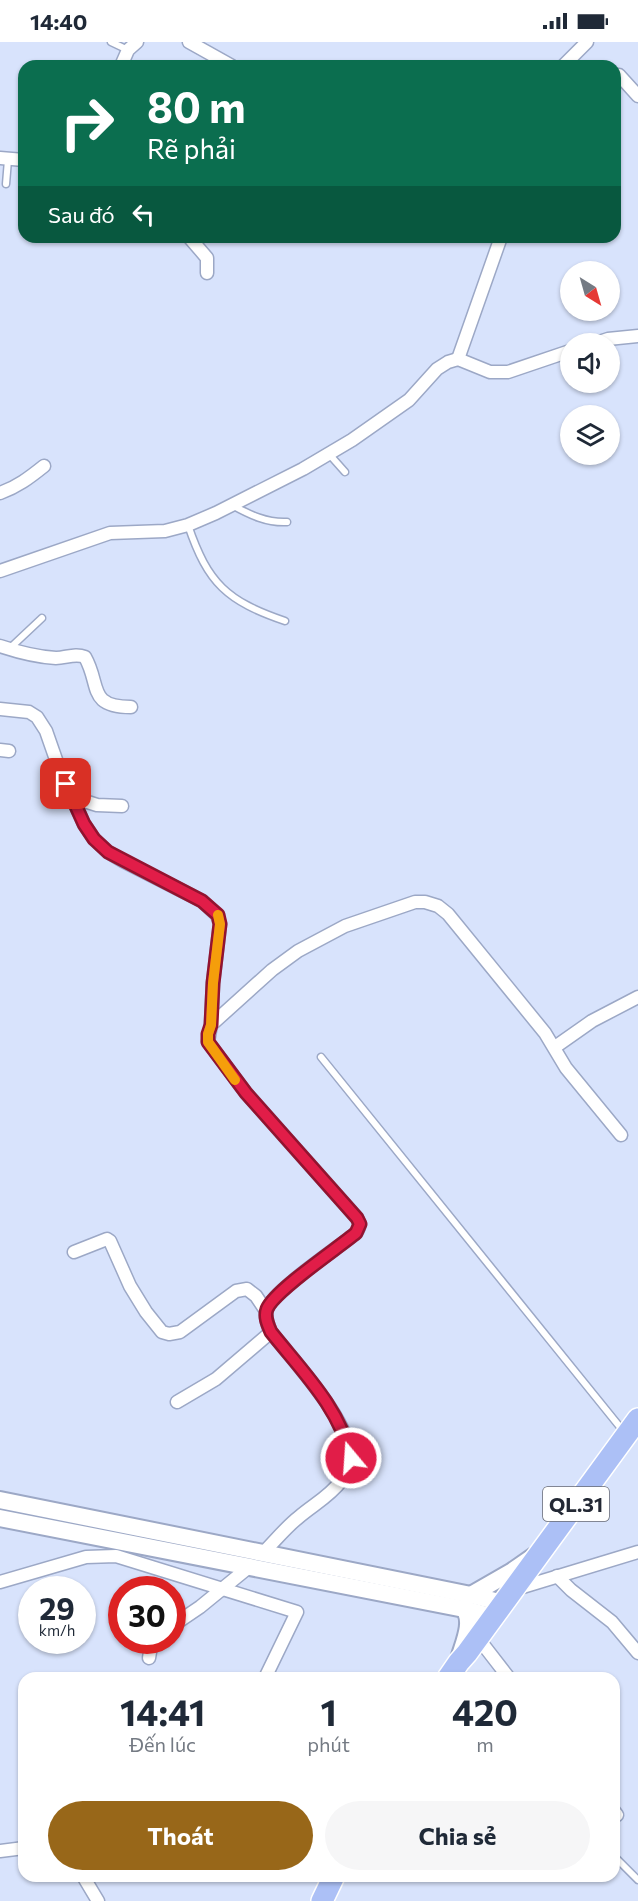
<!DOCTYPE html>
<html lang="vi">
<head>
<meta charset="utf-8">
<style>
  body { margin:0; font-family:Commissioner,sans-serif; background:#f6f6f7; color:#1f2937; height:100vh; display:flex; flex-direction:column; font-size:22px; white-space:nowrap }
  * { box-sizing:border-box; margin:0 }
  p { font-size:20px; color:#747a83 }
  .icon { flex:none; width:33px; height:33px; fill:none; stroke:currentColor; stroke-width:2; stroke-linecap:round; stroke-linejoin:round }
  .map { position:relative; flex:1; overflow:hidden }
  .details { position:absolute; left:18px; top:1630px; width:602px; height:210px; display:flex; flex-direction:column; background:#fff; border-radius:18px; box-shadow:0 2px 4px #0004 }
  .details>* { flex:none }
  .guide { position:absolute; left:18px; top:18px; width:603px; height:183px; border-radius:18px; box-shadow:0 2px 4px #0004; background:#0b6e4f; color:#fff; overflow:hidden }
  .needle { width:39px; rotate:143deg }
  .buttons { position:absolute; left:560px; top:219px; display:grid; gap:12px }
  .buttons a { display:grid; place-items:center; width:60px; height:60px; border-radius:50%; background:#fff; box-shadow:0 2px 4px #0004; font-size:30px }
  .speed { position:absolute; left:18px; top:1534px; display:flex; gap:12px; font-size:30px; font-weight:700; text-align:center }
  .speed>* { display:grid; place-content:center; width:78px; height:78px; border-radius:50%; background:#fff; box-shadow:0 2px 4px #0004; line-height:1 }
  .speed small { font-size:15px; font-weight:400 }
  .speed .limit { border:9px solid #d22; background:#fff; color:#111 }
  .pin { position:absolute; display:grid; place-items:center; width:51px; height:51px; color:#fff; margin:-26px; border-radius:12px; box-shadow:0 3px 9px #0006 }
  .me { position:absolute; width:66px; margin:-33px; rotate:342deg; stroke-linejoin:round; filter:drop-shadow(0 0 4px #0008) }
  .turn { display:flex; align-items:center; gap:21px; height:126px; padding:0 30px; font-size:27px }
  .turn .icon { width:78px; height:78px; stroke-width:2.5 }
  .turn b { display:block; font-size:42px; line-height:51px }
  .then { display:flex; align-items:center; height:57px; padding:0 30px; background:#0003; gap:12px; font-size:22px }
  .eta { display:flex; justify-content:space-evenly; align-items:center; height:102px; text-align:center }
  .eta b { font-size:36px; font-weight:700; line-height:42px }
  .primary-button { display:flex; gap:12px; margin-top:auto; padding:12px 30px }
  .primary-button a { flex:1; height:69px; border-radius:36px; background:#986719; color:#fff; font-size:24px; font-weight:700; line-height:69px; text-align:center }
  .primary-button a+a { background:#f6f6f7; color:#1f2937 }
  .status { display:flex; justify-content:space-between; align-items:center; height:42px; padding:0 30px; background:#fff; direction:ltr }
  .status svg { height:16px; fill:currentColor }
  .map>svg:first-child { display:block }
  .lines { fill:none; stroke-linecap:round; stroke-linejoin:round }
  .service-casing { stroke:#9ca8c6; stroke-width:9 }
  .minor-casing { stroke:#9ca8c6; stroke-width:15 }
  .tertiary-casing { stroke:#9ca8c6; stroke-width:20 }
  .trunk-casing { stroke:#fff; stroke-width:24 }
  .service { stroke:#fff; stroke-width:6 }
  .minor { stroke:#fff; stroke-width:12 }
  .tertiary { stroke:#fff; stroke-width:16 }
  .trunk { stroke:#acc0f6; stroke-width:21 }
  .route-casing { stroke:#92132f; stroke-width:15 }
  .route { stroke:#e11d48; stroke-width:10 }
  .slow { stroke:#f59e0b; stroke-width:10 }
  .labels { text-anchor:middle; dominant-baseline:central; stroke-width:4.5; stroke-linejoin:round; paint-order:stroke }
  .shield { fill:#fff; stroke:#656871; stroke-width:1.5 }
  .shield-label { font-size:20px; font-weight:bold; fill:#232834 }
</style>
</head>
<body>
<div class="status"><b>14:40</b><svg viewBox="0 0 49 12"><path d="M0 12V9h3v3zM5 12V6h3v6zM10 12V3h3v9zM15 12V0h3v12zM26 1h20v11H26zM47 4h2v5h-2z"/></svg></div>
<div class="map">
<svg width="638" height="1859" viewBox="0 0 638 1859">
  <rect width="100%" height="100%" fill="#d8e3fc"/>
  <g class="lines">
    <g class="service-casing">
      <g id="service">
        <path d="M111,0L128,8"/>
        <path d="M6,142L8,118"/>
        <path d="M329,412L345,430"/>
        <path d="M232,463C250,473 267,481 287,480"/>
        <path d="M188,483C208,542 227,559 285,579"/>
        <path d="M9,607L42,576"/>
        <path d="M321,1015L624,1390"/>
        <path d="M614,1814L638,1838"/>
      </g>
    </g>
    <g class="minor-casing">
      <g id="minor">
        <path d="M189,0L232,24"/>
        <path d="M121,24L128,8L137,0"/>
        <path d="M563,24L587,0"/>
        <path d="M615,33H619L638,54"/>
        <path d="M0,116L24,118"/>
        <path d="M189,195L207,216V231"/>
        <path d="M593,302L608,297L638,294"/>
        <path d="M458,317L501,195"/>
        <path d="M0,451C17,445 29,436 44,424"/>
        <path d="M0,529L110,491L165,489L188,483L216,471L303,427L352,398L409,358L437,327L448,320L458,317L490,330H508L570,309"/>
        <path d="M0,604C18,610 37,615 56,616C66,616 75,611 85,615C101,643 87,665 131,665"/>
        <path d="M0,667L29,670L37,675L46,689L60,729L84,782L94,797L108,810L123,819L202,859L217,873L220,882L213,941L211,983"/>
        <path d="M0,708L9,709"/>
        <path d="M72,755L97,763L122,764"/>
        <path d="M555,1005L592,979L638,955"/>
        <path d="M74,1210L107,1197L110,1199L130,1244L146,1270L162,1290L169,1292L180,1290L236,1249L247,1247L256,1254L266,1269"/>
        <path d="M177,1360L216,1337L271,1290"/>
        <path d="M263,1511C275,1499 286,1485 299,1475C313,1463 330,1454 341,1439C346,1433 349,1425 350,1418C354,1383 292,1317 271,1290C268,1283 264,1275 267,1267C274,1248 338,1206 356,1191C360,1185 360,1183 357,1176L246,1051L208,1000L211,983L272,928L298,909L345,884L415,860H425L438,864L448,872L545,991L566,1026L621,1093"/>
        <path d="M557,1534L571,1548L612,1580L638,1611"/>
        <path d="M0,1540L86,1515L116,1514L297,1570L265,1636"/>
        <path d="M516,1547L638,1510"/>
        <path d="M172,1584L200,1565L249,1525"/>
        <path d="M478,1596L509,1636"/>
        <path d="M149,1616L151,1604L155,1599"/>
        <path d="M614,1769L617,1773"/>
        <path d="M0,1809L24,1806"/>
        <path d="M83,1834L98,1859"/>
      </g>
    </g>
    <g class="tertiary-casing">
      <g id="tertiary">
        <path d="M0,1458L471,1553L503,1561"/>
        <path d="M0,1476L464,1567L493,1575"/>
        <path d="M471,1553L511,1530L534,1514"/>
        <path d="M459,1617C463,1602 474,1580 464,1567"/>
      </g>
    </g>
    <g class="trunk-casing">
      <g id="trunk">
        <path d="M448,1636L459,1620L467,1611L638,1377"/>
        <path d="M322,1859L334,1834"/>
      </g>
    </g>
    <use href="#service" class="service"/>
    <use href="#minor" class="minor"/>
    <use href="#tertiary" class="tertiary"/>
    <use href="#trunk" class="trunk"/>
  </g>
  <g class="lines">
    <g class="route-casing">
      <path id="route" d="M66,742L84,782L94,797L108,810L202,859L218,873L220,882L213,941L211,983L208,992V1000L246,1051L357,1176L360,1182L356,1191C338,1206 274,1249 267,1267C264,1275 268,1283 271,1290C302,1329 340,1366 351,1416"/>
    </g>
    <use href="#route" class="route"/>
    <path class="slow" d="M218,873L220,882L213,941L211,983L208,992V1000L235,1038"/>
  </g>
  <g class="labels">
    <rect class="shield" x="543" y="1445" width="66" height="34" rx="4.5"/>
    <g class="shield-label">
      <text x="576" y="1462">QL.31</text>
    </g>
  </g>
</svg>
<div class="buttons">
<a><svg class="needle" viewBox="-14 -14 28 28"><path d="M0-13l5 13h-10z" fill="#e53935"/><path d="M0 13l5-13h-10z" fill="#747a83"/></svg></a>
<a><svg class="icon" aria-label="sound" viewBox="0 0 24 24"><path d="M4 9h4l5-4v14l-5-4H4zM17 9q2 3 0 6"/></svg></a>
<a><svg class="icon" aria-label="layers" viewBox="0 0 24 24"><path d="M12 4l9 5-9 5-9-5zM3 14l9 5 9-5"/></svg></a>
</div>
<div class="speed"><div>29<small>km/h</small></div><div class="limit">30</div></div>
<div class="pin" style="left:66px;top:742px;background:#d93025"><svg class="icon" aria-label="arrive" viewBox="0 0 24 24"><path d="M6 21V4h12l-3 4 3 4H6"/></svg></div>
<svg class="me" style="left:351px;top:1416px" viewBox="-20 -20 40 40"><circle r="17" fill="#e11d48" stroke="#fff" stroke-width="3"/><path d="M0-11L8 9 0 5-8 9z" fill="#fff"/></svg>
<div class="guide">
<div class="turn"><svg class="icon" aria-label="right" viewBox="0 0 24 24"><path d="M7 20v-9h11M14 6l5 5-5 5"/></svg><div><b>80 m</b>Rẽ phải</div></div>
<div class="then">Sau đó<svg class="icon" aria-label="left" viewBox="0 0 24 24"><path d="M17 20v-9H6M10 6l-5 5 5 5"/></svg></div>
</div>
<section class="details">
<div class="eta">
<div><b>14:41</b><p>Đến lúc</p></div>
<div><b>1</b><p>phút</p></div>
<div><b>420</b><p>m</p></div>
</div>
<div class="primary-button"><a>Thoát</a><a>Chia sẻ</a></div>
</section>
</div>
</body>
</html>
